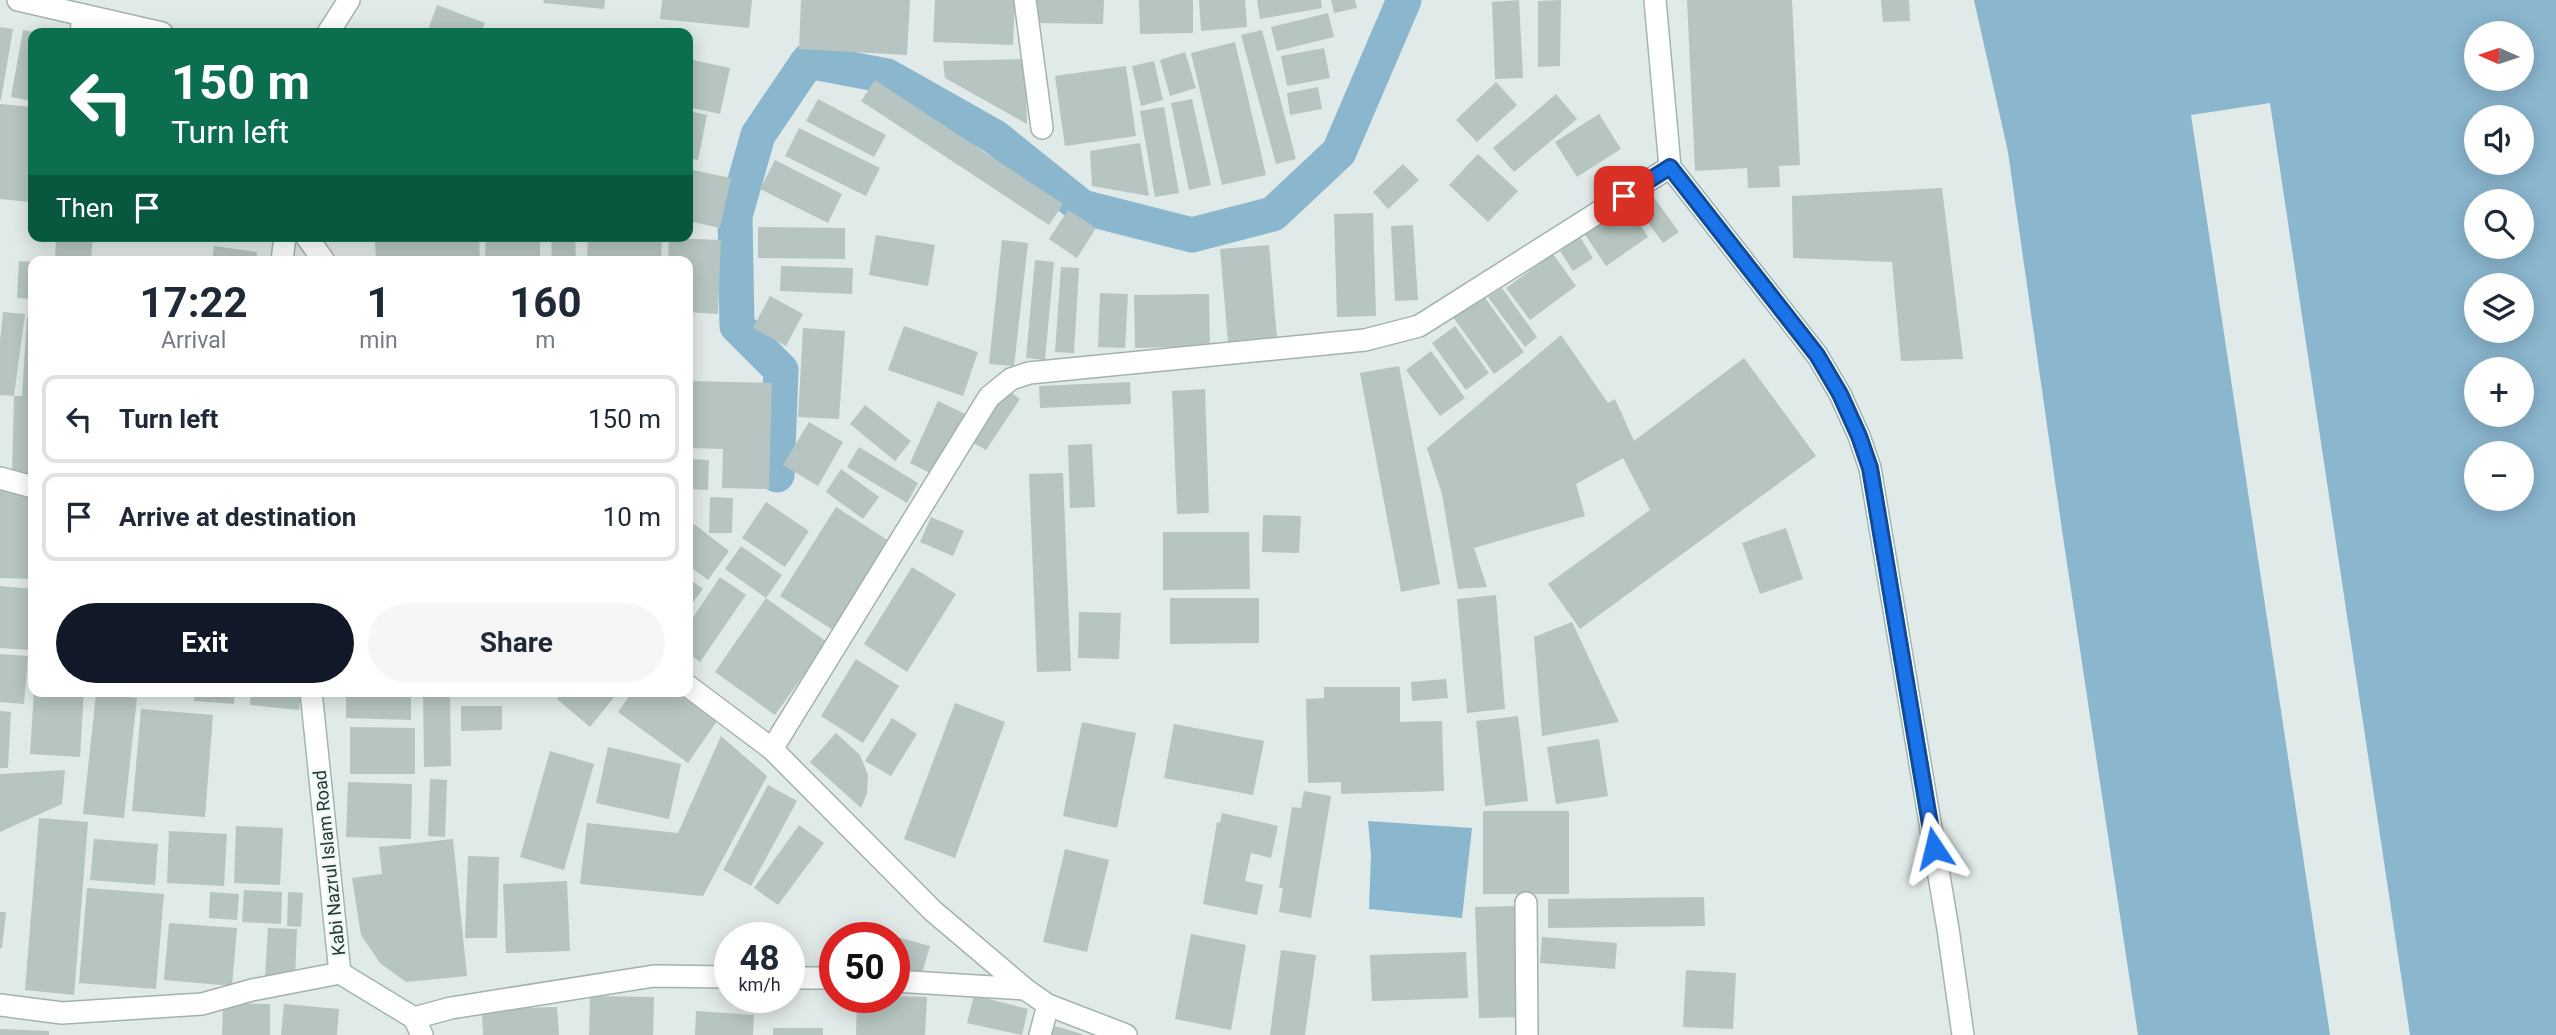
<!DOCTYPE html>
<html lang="en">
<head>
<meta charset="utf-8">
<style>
  body { margin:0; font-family:Roboto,sans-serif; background:#f6f6f7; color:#1f2937; height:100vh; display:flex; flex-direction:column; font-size:26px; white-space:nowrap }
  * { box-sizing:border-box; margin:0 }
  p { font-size:23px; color:#747a83 }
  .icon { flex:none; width:38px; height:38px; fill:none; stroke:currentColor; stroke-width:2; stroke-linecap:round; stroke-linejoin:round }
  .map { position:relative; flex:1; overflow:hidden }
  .sheet { position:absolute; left:28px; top:256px; width:665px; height:441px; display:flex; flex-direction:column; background:#fff; border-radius:14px; box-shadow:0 4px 18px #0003 }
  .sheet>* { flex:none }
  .top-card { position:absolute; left:28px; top:28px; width:665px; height:214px; border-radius:14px; box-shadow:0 4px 18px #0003; background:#0b6e4f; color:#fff; overflow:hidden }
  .needle { width:46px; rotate:273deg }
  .tools { position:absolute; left:2464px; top:21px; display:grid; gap:14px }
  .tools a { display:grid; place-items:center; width:70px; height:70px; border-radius:50%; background:#fff; box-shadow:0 4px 18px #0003; font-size:35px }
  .speed { position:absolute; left:714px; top:922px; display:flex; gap:14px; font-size:35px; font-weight:700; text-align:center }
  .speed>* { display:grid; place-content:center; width:91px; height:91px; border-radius:50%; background:#fff; box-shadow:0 4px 18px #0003; line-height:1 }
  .speed small { font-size:18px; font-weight:400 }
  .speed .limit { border:10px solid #d22; background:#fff; color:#111 }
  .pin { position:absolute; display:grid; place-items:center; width:60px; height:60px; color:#fff; margin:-30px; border-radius:14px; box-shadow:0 4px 10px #0006 }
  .me { position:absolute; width:77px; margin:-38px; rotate:350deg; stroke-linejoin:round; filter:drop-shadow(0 0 5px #0008) }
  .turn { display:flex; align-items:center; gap:24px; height:147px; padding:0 28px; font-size:32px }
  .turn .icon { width:91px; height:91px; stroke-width:2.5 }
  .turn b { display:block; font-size:49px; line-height:60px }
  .then { display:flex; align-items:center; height:66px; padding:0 28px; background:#0003; gap:14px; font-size:26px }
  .eta { display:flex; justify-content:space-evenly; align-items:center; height:119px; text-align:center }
  .eta b { font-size:42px; font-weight:700; line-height:49px }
  .action { display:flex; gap:14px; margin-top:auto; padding:14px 28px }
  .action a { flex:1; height:80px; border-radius:42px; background:#111827; color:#fff; font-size:28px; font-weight:700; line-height:80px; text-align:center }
  .action a+a { background:#f6f6f7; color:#1f2937 }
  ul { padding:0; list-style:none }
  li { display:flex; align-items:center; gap:21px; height:88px; margin:0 14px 10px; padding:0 14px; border:4px solid #e0e1e3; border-radius:14px }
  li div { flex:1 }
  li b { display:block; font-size:26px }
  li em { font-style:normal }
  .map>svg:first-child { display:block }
  .water { fill:#8ab6ce; fill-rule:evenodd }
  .pier { fill:#e0eae8 }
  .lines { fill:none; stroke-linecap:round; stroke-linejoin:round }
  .canal { stroke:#8ab6ce; stroke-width:35 }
  .building { fill:#b6c5c1 }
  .minor-casing { stroke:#a3b2b0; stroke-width:24 }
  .tertiary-casing { stroke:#a3b2b0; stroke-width:24 }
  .secondary-casing { stroke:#a0b6b2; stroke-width:24 }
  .minor { stroke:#fff; stroke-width:21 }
  .tertiary { stroke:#fff; stroke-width:21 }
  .secondary { stroke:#fff; stroke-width:21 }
  .route-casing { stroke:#114b97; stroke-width:18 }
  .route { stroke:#1a73e8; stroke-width:12 }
  .labels { text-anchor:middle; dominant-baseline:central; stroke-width:5; stroke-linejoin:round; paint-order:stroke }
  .street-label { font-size:18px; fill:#223a38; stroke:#f0f7f5 }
</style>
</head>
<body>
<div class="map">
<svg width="2556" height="1035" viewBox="0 0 2556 1035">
  <rect width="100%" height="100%" fill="#e0eae8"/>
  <g class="water">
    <path d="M1974,0H2556V1035H2138L2062,530L2008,152ZM2476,33H2522V79H2476ZM2476,117H2522V163H2476ZM2476,201H2522V247H2476ZM2476,285H2522V331H2476ZM2476,369H2522V415H2476ZM2476,453H2522V499H2476Z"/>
    <path d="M1368,821L1472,828L1462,918L1369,909L1371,855Z"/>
  </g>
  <path class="pier" d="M2270,103L2410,1035H2330L2191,115Z"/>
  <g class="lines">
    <path class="canal" d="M777,475L781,370L737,326L735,216L758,135L808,61L887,76L995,137L1082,207L1192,235L1273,214L1339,152L1404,0"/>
  </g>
  <g class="building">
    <path d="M544,0H605L604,9L543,3Z"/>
    <path d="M662,0H752L749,28L660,19Z"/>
    <path d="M801,0H910L907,55L799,49Z"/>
    <path d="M935,0H1015L1013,45L933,42Z"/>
    <path d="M1033,0H1104L1103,24L1033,23Z"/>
    <path d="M1139,0H1193V33L1140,34Z"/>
    <path d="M1199,0H1245L1247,27L1201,31Z"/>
    <path d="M1257,0H1321L1322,8L1260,19Z"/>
    <path d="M1331,0H1355L1357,8L1334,13Z"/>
    <path d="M1519,0L1523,78L1495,79L1492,2Z"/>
    <path d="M1561,0L1560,66L1538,67V1Z"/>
    <path d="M1687,0H1792L1800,165L1779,166L1780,187L1748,188L1747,168L1695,171Z"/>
    <path d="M1881,0H1909L1910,21L1883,22Z"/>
    <path d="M437,5L485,23L481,33H427Z"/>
    <path d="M1328,13L1334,37L1277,51L1271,27Z"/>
    <path d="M0,27L13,29L1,100H0Z"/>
    <path d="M23,30L33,32V101L11,97Z"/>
    <path d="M1262,30L1296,159L1276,164L1241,35Z"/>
    <path d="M1235,42L1266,175L1222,185L1191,53Z"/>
    <path d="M1324,48L1330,78L1287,86L1281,56Z"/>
    <path d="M1185,52L1196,88L1170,96L1160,60Z"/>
    <path d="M688,59L730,68L720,114L688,107Z"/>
    <path d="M1025,59L1027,124L945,78L943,61Z"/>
    <path d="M1154,61L1163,100L1141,106L1132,66Z"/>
    <path d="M1126,66L1136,136L1065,146L1055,76Z"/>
    <path d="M875,80L1063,204L1049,225L861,101Z"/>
    <path d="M1496,82L1517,105L1477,142L1456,120Z"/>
    <path d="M1318,87L1322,109L1290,115L1287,93Z"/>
    <path d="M1556,94L1577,119L1514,172L1493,148Z"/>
    <path d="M818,99L886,135L874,157L806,121Z"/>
    <path d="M1192,99L1211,185L1189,190L1171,103Z"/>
    <path d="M0,104L33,107L30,202L0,199Z"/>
    <path d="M1164,107L1179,193L1155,197L1140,111Z"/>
    <path d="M688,111L707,115L698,160L688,158Z"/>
    <path d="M1599,114L1621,149L1577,177L1555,142Z"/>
    <path d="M799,128L880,168L866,196L785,156Z"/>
    <path d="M1140,143L1149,196L1092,186L1090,151Z"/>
    <path d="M1478,154L1518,191L1488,222L1449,185Z"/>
    <path d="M775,160L842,194L828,223L760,189Z"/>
    <path d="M1403,164L1419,180L1388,209L1373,192Z"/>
    <path d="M688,169L731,178L720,228L688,221Z"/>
    <path d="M1942,188L1963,359L1901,361L1892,262L1793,258L1792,196Z"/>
    <path d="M1650,192L1679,232L1663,243L1635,204Z"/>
    <path d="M1627,205L1648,237L1606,266L1584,233Z"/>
    <path d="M1068,210L1096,228L1077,258L1049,239Z"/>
    <path d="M1373,213L1376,316L1337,317L1334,214Z"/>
    <path d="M1413,225L1418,300L1395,301L1391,226Z"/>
    <path d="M758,227L845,228V259L758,258Z"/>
    <path d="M876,235L935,245L928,286L869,275Z"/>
    <path d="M56,236H93L91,261H55Z"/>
    <path d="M388,236H479L480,261H392L391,259L376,258L375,242L386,240Z"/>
    <path d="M486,236H540V261H485Z"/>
    <path d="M551,236H575L576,261H552Z"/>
    <path d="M588,236H662L661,261H587Z"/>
    <path d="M1580,237L1593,258L1573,271L1560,251Z"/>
    <path d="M669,238L721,240L718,314L688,312V261H668Z"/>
    <path d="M1002,240L1028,243L1014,366L989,364Z"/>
    <path d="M1269,245L1277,338L1228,342L1220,249Z"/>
    <path d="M214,246L257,252L256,261H212Z"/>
    <path d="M1553,254L1576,286L1530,320L1506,288Z"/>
    <path d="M1035,260L1054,262L1045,360L1026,358Z"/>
    <path d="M19,261L33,262V299L17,298Z"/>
    <path d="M781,266L853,268L852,294L780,291Z"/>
    <path d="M1061,267L1079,268L1074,353L1055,352Z"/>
    <path d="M1502,288L1537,337L1525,347L1488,297Z"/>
    <path d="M1100,293L1128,294L1125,348L1098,347Z"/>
    <path d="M1209,294L1210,346L1135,348L1134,295Z"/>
    <path d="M1483,295L1524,352L1494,374L1453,317Z"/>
    <path d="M770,296L803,314L786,346L753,328Z"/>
    <path d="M3,312L25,314L14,396L0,395V341Z"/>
    <path d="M27,317L33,318V475L12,472L14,396H22Z"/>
    <path d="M904,326L978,352L963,396L888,370Z"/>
    <path d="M1455,326L1489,373L1466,390L1432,343Z"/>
    <path d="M803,328L845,331L839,419L798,417Z"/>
    <path d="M1561,335L1608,403L1615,399L1634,441L1744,358L1816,456L1580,629L1548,584L1650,510L1623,458L1576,484L1585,516L1474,548L1487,587L1458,589L1442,494L1427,448Z"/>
    <path d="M1431,351L1465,398L1440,416L1406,370Z"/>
    <path d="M1399,366L1440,584L1401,592L1360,373Z"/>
    <path d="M691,381L772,383L769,489L722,488L723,449L689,448Z"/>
    <path d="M1130,382L1131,404L1040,408L1039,386Z"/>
    <path d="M1205,389L1209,513L1177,514L1172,391Z"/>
    <path d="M1007,390L1020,399L986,450L972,442Z"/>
    <path d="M938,401L965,414L936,476L910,463Z"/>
    <path d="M865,405L911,441L895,461L850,424Z"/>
    <path d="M809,422L843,442L818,486L783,465Z"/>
    <path d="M1092,444L1095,507L1070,508L1068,445Z"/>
    <path d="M859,447L918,483L907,503L847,467Z"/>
    <path d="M688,459L709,460L708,490L688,489Z"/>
    <path d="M841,469L879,497L863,519L826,492Z"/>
    <path d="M1063,473L1071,671L1037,672L1029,474Z"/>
    <path d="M0,489L33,498V579L0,578Z"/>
    <path d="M710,497L733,498L732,533H709Z"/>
    <path d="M766,502L809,531L785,567L742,538Z"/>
    <path d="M836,507L892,543L836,632L780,596Z"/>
    <path d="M1263,515L1301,516L1299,553L1262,552Z"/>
    <path d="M931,517L964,531L953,556L920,542Z"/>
    <path d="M690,521L729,551L708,580L688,565V524Z"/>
    <path d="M1786,528L1803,579L1760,594L1742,543Z"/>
    <path d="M1163,532H1249L1250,589L1163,590Z"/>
    <path d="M741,546L782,575L766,598L725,569Z"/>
    <path d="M912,567L956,594L907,672L864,644Z"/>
    <path d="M720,577L746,595L700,662L688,653V625Z"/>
    <path d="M688,578L703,589L688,609Z"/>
    <path d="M0,586L33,589L29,650L0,648Z"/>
    <path d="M1496,595L1505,709L1467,713L1457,599Z"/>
    <path d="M766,598L827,642L775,715L715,672Z"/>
    <path d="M1170,598H1259V643L1170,644Z"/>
    <path d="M1079,612L1121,613L1119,659L1078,658Z"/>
    <path d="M1572,622L1619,722L1542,736L1534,637Z"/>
    <path d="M0,654L28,656L24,704L0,702Z"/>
    <path d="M856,659L899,686L863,743L821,716Z"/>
    <path d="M1446,679L1448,698L1412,701L1411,682Z"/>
    <path d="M1324,687H1400V722L1442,721L1444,791L1341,794V782L1308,783L1306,699L1324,698Z"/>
    <path d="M34,691H84L80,757L30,754Z"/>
    <path d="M195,691H235L234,704L194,701Z"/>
    <path d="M251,691H301L299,710L250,705Z"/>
    <path d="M346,691H411V720L346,718Z"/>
    <path d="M423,691H450L451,766L424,767Z"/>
    <path d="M564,691H619L590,727L557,699Z"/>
    <path d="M633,691H675L717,721L688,763L618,712Z"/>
    <path d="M96,694L137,698L124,818L83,814Z"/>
    <path d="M955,703L1005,722L955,858L904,839Z"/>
    <path d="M461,706H502V730L461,731Z"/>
    <path d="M141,709L213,715L205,817L132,811Z"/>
    <path d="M0,711L11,712L8,768H0Z"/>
    <path d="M1518,716L1528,801L1485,806L1476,721Z"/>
    <path d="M892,718L917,734L891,776L865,761Z"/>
    <path d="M1082,722L1136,733L1117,828L1063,816Z"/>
    <path d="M1174,724L1264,741L1253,795L1164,778Z"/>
    <path d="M350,727L415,728V774H350Z"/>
    <path d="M836,733L860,755L868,775L867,793L861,808L810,762Z"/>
    <path d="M721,736L767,776L703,896L580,884L587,823L678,833Z"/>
    <path d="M1599,739L1608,796L1556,804L1547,747Z"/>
    <path d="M608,747L681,764L669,819L596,803Z"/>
    <path d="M550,751L594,764L564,870L520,857Z"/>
    <path d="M65,770L62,804L0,832V774Z"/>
    <path d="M430,779L447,780L445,837L428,836Z"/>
    <path d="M348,782L412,784L411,839L346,837Z"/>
    <path d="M768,785L797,801L751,886L723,870Z"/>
    <path d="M1304,791L1331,796L1311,918L1279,912L1283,888H1279L1292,807L1301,808Z"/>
    <rect x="1483" y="811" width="86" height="83"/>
    <path d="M1222,813L1278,826L1271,858L1251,853L1245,881L1263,885L1257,915L1203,904L1217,822L1220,823Z"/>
    <path d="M39,818L88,822L74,995L25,990Z"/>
    <path d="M799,825L824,843L778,905L754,888Z"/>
    <path d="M236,826L283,828L280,885L234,883Z"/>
    <path d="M169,831L227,834L224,886L167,883Z"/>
    <path d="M94,839L158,844L155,885L90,880Z"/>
    <path d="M453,839L467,976L406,982L380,963L361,935L352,878L382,874L379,847Z"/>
    <path d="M1065,849L1109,860L1087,952L1043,942Z"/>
    <path d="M468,856L499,857L497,938H465Z"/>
    <path d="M567,881L570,951L506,953L503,884Z"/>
    <path d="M87,888L164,894L156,989L79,983Z"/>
    <path d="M244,890L282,892L281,924L242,922Z"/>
    <path d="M210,892L239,894L237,920L209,918Z"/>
    <path d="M288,892L303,893L301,927L287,926Z"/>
    <path d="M1704,897L1705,926L1548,928V899Z"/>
    <path d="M1516,906L1521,1017L1479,1018L1475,907Z"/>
    <path d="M0,912H6L2,948H0Z"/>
    <path d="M169,923L237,928L232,986L164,980Z"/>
    <path d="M268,928L297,929L295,978L265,977Z"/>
    <path d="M1191,934L1246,945L1231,1030L1175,1019Z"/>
    <path d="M890,935L930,946L920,981L894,973V938H889Z"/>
    <path d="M1542,937L1617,943L1615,969L1540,963Z"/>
    <path d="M1281,950L1316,955L1305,1035H1270Z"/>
    <path d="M1466,952L1468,998L1372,1001L1370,955Z"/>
    <path d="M1686,970L1736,973L1733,1029L1683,1027Z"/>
    <path d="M974,995L1028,1009L1022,1035L967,1023Z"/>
    <path d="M590,996L654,997L653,1035H589Z"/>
    <path d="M894,996L927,997L925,1035H856L857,998Z"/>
    <path d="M223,1003L270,1004V1035H222Z"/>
    <path d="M284,1004L339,1009L337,1035H281Z"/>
    <path d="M557,1007L559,1035H483L482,1009Z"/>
    <path d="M696,1011L754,1015L753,1035H695Z"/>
    <path d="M1045,1023L1082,1034V1035H1042Z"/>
    <rect x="773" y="1028" width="50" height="7"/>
    <path d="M0,1029L49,1031V1035H0Z"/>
  </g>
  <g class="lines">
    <g class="minor-casing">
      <g id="minor">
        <path d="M1025,0L1042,128"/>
        <path d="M81,33L83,15"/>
        <path d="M306,236L324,261"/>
        <path d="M0,478L33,487"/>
        <path d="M688,686L772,749L989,397L1011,379L1029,373L1365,340L1419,326L1670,167"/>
        <path d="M772,749L933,911L1025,989L1048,1005L1126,1035"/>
        <path d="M1526,903L1527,1035"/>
        <path d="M789,978H835"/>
        <path d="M894,981L1025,989"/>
        <path d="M0,1005L62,1013L202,1004L252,990L340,973"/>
        <path d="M414,1018L451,1008L654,976L730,977"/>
        <path d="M1040,1035L1048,1005"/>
      </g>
    </g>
    <g class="tertiary-casing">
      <g id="tertiary">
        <path d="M18,0L162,33"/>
        <path d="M328,33L349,0"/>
      </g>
    </g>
    <g class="secondary-casing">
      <g id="secondary">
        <path d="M1655,0L1670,167L1817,355L1840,394L1859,436L1870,468L1948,929L1963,1035"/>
        <path d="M282,261L285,236"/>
        <path d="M311,691L340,973L414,1018L422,1035"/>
      </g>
    </g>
    <use href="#minor" class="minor"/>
    <use href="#tertiary" class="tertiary"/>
    <use href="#secondary" class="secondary"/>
  </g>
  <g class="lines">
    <g class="route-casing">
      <path id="route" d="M1624,196L1670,167L1817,355L1840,394L1859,436L1870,468L1934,848"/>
    </g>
    <use href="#route" class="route"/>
  </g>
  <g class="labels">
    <g class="street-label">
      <text transform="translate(329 863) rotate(-96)">Kabi Nazrul Islam Road</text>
    </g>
  </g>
</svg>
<div class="tools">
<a><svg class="needle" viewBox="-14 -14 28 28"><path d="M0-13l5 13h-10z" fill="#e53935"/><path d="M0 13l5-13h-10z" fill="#747a83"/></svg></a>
<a><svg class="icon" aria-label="sound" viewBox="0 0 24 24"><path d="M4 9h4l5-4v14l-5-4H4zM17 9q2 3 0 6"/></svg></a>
<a><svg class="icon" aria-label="search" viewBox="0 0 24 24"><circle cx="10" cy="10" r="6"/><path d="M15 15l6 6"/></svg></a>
<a><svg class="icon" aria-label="layers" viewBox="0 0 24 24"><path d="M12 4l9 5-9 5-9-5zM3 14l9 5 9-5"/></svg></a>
<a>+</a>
<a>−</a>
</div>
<div class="speed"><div>48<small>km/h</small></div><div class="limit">50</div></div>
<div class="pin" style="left:1624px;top:196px;background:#d93025"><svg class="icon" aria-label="arrive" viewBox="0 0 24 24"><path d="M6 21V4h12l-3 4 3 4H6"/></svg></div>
<svg class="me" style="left:1934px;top:848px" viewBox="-20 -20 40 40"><path d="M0-17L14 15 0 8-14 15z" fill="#1a73e8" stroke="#fff" stroke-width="4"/></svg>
<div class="top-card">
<div class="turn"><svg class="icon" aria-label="left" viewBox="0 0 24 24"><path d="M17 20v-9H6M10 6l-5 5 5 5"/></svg><div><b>150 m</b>Turn left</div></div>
<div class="then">Then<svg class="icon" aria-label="arrive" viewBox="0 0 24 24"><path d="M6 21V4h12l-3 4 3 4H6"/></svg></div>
</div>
<section class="sheet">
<div class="eta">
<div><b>17:22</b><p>Arrival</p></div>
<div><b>1</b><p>min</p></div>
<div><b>160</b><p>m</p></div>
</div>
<ul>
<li><svg class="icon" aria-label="left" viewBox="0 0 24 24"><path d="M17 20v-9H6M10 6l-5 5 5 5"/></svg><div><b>Turn left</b></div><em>150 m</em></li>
<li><svg class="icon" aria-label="arrive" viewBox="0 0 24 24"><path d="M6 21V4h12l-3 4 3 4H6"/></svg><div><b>Arrive at destination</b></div><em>10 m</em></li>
</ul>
<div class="action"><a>Exit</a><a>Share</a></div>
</section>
</div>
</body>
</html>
